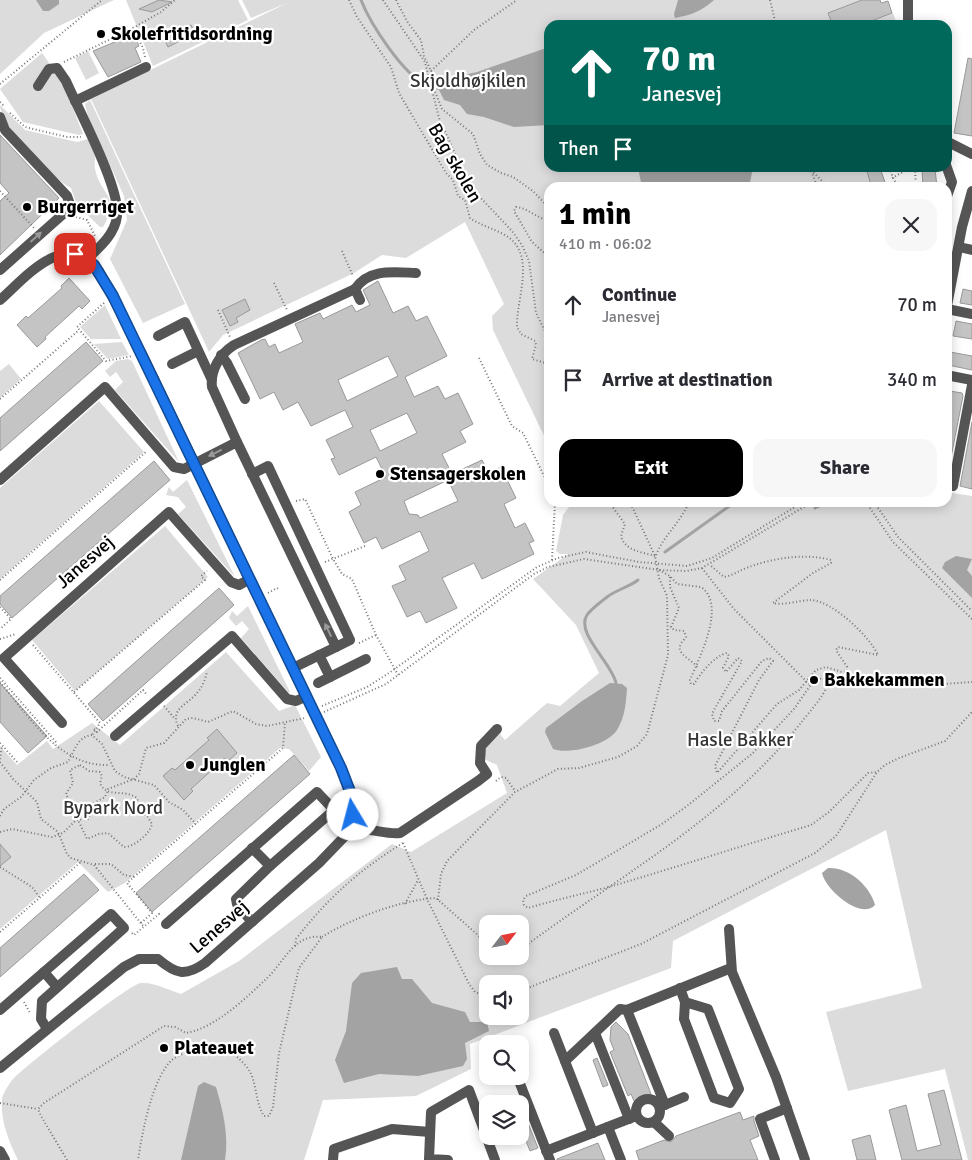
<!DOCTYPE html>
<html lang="en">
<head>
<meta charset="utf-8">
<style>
  body { margin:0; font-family:Signika,sans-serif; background:#f7f7f7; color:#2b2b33; height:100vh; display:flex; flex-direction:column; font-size:19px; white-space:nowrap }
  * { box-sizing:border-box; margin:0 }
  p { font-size:16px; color:#7c7c81 }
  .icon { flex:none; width:28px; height:28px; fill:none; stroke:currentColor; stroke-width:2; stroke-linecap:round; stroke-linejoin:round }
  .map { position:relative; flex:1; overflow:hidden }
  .panel { position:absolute; left:544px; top:182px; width:408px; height:325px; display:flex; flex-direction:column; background:#fff; border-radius:15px; box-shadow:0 2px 12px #0003 }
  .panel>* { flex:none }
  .hud { position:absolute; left:544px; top:20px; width:408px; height:152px; border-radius:15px; box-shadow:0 2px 12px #0003; background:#00695c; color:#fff; overflow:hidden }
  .needle { width:32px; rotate:58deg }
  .tools { position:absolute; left:479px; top:915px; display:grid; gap:10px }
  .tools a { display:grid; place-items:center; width:50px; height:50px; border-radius:10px; background:#fff; box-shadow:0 2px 12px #0003; font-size:25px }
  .pin { position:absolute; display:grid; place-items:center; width:42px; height:42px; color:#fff; margin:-21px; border-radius:10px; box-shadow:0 2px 8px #0006 }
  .me { position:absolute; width:55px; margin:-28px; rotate:352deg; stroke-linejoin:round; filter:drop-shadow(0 0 4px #0008) }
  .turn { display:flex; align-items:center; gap:18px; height:105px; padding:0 15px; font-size:22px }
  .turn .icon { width:65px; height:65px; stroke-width:2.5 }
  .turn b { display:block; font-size:35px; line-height:42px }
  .then { display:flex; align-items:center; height:48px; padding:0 15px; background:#0003; gap:10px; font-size:19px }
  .round { display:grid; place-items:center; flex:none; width:52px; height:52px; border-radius:15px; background:#f7f7f7 }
  .overview { display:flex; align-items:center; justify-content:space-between; height:85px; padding:0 15px }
  h1 { font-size:30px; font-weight:700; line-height:38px; color:#000 }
  .action { display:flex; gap:10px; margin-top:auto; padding:10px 15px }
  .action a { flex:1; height:58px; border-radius:15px; background:#000; color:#fff; font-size:20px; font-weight:700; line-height:58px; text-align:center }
  .action a+a { background:#f7f7f7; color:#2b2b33 }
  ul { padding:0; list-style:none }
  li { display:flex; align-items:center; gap:15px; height:75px; padding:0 15px }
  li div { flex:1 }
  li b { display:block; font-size:19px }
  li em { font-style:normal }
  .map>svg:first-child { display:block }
  .green { fill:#dcdcdc; fill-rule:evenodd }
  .water { fill:#a3a3a3 }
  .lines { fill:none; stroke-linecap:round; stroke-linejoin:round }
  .stream { stroke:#a3a3a3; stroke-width:3 }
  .building { fill:#c4c4c4; stroke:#999; fill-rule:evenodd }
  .path { stroke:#777; stroke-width:2; stroke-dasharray:1 2.5; stroke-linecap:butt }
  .minor { stroke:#555; stroke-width:10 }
  .oneway { fill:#999 }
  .route-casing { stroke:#114b97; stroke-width:12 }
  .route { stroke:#1a73e8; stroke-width:9 }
  .poi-dot { fill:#000; stroke:#fff; stroke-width:2 }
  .labels { text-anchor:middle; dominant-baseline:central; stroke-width:4.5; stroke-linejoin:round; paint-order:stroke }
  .poi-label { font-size:19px; font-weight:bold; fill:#000; stroke:#fff; text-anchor:start }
  .park-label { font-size:19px; fill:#333; stroke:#fff }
  .street-label { font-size:19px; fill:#000; stroke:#fff }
</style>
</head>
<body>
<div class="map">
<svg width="972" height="1160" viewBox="0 0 972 1160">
  <rect width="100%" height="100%" fill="#fff"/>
  <g class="green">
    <path d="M0,0H114L44,33L0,74Z"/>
    <path d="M126,0H238L248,20L153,66Z"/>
    <path d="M242,0H862L828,13L832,23L838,21L839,25H549V168H866L872,187H833L827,181L829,187L549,188V446L493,330L492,316L504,304L465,222L406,258L382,255L354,273L223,335L209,352L91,99L287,3L251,18Z"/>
    <path d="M893,13L896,22L891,25H861Z"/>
    <path d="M88,51L99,73L86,80L75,58Z"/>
    <path d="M42,53L62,81L83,134L79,135L23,122L0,89Z"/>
    <path d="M90,100L185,304L143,323L110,259L127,220L124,196L88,116L85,104Z"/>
    <path d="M0,105L25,130L77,142L88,139C90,145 94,151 95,158C95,161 94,166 95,169C100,195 122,196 103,227H100L77,205L71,188C52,178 0,125 0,105Z"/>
    <path d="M105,305L121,339H91L80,327Z"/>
    <path d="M122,342L129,355L108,359L94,344Z"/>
    <path d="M128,359L132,361L179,462L115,390L123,382L116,372L110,377L105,371L116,361Z"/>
    <path d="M9,364L21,379L0,398V371Z"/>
    <path d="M99,401L144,452L0,579V488Z"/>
    <path d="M187,480L235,577L178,514L186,507L178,497L166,495L169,487L173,492Z"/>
    <path d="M946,492L972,496V1160H968L945,1069L848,1091L826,1012L922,988L886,830L673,941L671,968L470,1044L471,1069L416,1096L323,1100L304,1160H18C9,1142 0,1120 2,1099C3,1093 9,1084 13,1079C24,1067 129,984 141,983C154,982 169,990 181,994L239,961L392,844L411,852L507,793L497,765L486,760C482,747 490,742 500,734L505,740L547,703L560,706L599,673L576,625L533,579L568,554H560L556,551L563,515L572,503L946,502ZM488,924H520V956H488ZM488,984H520V1016H488Z"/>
    <path d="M165,526L208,577L75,691L32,640Z"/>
    <path d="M248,606L290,692L289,693L241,638L249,629L242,621L236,626L229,618L232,611L237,616Z"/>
    <path d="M226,652L279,711L295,705L321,757L309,771L289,749L280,748L125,883L108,892L78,862L0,929V746L17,765L47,741L53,749L92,723L120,745Z"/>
  </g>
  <g class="water">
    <path d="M36,0H59V4L49,11H43Z"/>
    <path d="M678,0H714C702,11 691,15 675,18L674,14Z"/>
    <path d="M549,47V125L514,127L484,117L467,114L460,105L444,100L439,90L436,89V81L477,72Z"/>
    <path d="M638,168H753L749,187H642Z"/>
    <path d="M956,556L972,559L967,570L972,576V598L942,568L945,562Z"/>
    <path d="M610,683L622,684L627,688C626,703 625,717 617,730C608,745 569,755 553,749L545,732L546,728L582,701Z"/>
    <path d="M828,868C849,867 870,886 875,905C861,921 825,889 822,873Z"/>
    <path d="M397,967L402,979H412L432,1003L465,1012L470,1022H487L489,1031L465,1043L467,1059L463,1066L418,1076L379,1074L344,1083L335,1060L346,1031L352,983L361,973Z"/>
    <path d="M204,1082L216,1087C223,1110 229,1136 225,1160H181L198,1086Z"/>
  </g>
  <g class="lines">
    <g class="stream">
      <path d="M361,0C370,23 403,75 427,85"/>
      <path d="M815,508L828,502"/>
      <path d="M665,552L735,502"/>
      <path d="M616,683C612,663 575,633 587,615C591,609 602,601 607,597C616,590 629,587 638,580"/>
    </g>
  </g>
  <g class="building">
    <path d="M159,0L172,2L152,12L139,9Z"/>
    <path d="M862,0H880L881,3L888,1L892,13L861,25H839L838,21L832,23L828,13Z"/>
    <path d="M191,25L195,33L168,47L164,38Z"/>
    <path d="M134,34L139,46L135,48L141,62L108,77L93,51Z"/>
    <path d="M968,58L972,59V136L954,133Z"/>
    <path d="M0,135L59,198L0,255V201L9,193L0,183Z"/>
    <path d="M866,168H880L887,188H872Z"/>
    <path d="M922,168H935L937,188H923Z"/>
    <path d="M69,278L90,301L82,309L79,306L45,337L46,339L37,347L17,325L26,316L28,318L62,288L61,286Z"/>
    <path d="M378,281L393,313L408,306L416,321L427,316L447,356L405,377L414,397L438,386L445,399L458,393L473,424L460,431L466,442L442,454L452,474L482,460L489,473L501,467L516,498L504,504L515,528L525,523L534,541L529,543L534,554L482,579L474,563L442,578L457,608L426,623L420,611L407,617L392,586L406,580L399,566L429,551L420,531L382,549L376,537L364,543L349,512L361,505L355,492L386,477L376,457L339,475L331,459L335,458L326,440L353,427L345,410L311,426L298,402L283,410L274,392L260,399L238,353L261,340L265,339L269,347L275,344L279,353L303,342L295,324L320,313L323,319L352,305L356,312L370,305L363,290ZM388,356L398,376L347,401L338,380ZM407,413L417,433L380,451L370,430ZM448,480L458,501L420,518L418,515L409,514L404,501Z"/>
    <path d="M963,289L972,291V305L960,303Z"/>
    <path d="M245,299L250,310L236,318L238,322L230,326L222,310Z"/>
    <path d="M956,321L972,324V339L953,336Z"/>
    <path d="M86,342L103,361L0,451V418Z"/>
    <path d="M950,352L972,356V370L948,365Z"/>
    <path d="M950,391L962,393L963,396L946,483V393H950Z"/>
    <path d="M972,422V489L960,486Z"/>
    <path d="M154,461L170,480L12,618L0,604V596Z"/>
    <path d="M219,588L234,605L103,721L88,704Z"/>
    <path d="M0,683L47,736L28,753L0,722Z"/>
    <path d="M217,729L237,753L228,761L225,758L191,789L193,791L184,800L163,776L172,768L175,770L209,740L207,738Z"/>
    <path d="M294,755L310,774L152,912L136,893Z"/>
    <path d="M0,844L11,857L0,866Z"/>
    <path d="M84,874L99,890L0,977V948Z"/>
    <path d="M616,1022L628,1034L651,1094L634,1101L631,1094L628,1096L610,1052L614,1050L610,1040L611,1027Z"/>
    <path d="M597,1058L608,1085L603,1087L593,1060Z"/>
    <path d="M944,1090L962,1160H902L889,1110L906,1105L917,1151L941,1145L928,1094Z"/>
    <path d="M520,1103L538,1148L530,1151L520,1126Z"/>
    <path d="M740,1112L743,1120L754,1116V1121L759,1136L750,1140L758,1160H639L636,1151L664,1140L671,1142L676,1136Z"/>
    <path d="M870,1135L876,1160H857L852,1140Z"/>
    <path d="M598,1143L605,1160H557V1159Z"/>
  </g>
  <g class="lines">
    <g class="path">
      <path d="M349,0L357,17L391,67L399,93L446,173L453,180L458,196L465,200L470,218C481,226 496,229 508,237C536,256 516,300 517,327L521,334L535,341L536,345L532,359L549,364"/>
      <path d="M383,0L425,62L439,118L466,178L478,195L512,231L522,245L529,261L536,313L549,339"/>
      <path d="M396,0L408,23L421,40L424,56L431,71L434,89L442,109L473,134L480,154L487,165L501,173L513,177L533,191L549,208"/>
      <path d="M770,0L776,25"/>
      <path d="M145,57L143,48L133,28L161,12L175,0"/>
      <path d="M64,62L133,28"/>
      <path d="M431,71L474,30L517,0"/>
      <path d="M0,84L102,0"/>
      <path d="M0,102L5,107"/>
      <path d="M10,113L25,127L67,137H81"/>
      <path d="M810,168L818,188"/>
      <path d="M889,168L898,188"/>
      <path d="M915,168L916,188"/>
      <path d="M811,170L829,188"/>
      <path d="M892,178L910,168"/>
      <path d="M0,191L34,228"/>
      <path d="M76,217L87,220L95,236"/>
      <path d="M549,220C537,219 529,208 516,207L514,211L532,242L549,257"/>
      <path d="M342,251L353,276"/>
      <path d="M274,283L287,310"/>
      <path d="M104,303L77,327L106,361L133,356"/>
      <path d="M218,310L230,337"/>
      <path d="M479,358L512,426L523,433L549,486"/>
      <path d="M0,399L79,330"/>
      <path d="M296,501L305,499L333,559L342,574L352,579L376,635L398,675"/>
      <path d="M609,502L625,524L621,536C625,551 642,552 655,556"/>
      <path d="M866,502L893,542L972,619"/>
      <path d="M874,502L898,537L972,611"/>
      <path d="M656,555C664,535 681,522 689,502"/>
      <path d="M552,560L555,502"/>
      <path d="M325,562L365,546"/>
      <path d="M702,568L734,609L809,684"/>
      <path d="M659,570L670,576L677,584L701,587C727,605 699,658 690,680L691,684H694C700,674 714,656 727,653L729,656L723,668L726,672L738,658L742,661L714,710L712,714L714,721H719L722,711L762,661L769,658L773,661L759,680L715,766L717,773L777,704L799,690L816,670L826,667L842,672L847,671V667L836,650L838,647L878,655C870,637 833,601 811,600C800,600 783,606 773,603L813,573L831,563V560C806,553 773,558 749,567C740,570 734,575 724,577L710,565"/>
      <path d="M670,577V587L679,608L671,627L674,630L684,631L686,637C685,639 682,641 681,644C675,654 693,660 697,667"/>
      <path d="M0,580L147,451"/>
      <path d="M268,593L277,588L280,590"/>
      <path d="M0,607L11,619L0,629"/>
      <path d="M0,639L16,634"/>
      <path d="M359,643L376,635"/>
      <path d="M33,645L100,723L92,735"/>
      <path d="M0,678L56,742L54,744"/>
      <path d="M0,682C29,716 59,767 109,765"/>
      <path d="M828,684L918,686L972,682"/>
      <path d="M74,692L205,580L201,576L207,571"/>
      <path d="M164,706L175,719"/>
      <path d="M322,706L367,687L389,673L537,567L558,558L586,552L639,562L687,566L712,558L803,502"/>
      <path d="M324,712L386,684L534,574L548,567L584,559L659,570L686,571L702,568L812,502"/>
      <path d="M178,726C170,709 187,705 196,694C202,688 205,680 207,672"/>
      <path d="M94,729L97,732L143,690L147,695"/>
      <path d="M0,743L18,763"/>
      <path d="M0,759L2,746"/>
      <path d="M0,762L13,779L37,802L41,819L58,832L67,854L71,858L94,865L144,927"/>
      <path d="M80,765L89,771L100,772L102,776L100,783C107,799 123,788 137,798L140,811L148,817L152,824C150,834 134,847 124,847L108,833L99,834L87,839L66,794L73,783L70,770Z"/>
      <path d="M496,781L501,777L506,778L515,791"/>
      <path d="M0,816L4,809L21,797L34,780L51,768L68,762C75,750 77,737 92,735L102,744L115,771L124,777L154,785L169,802L183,810L196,824"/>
      <path d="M0,832L12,829L52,837L63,833L76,820L88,819L94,803L105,797L108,789L134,779L139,774L146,748L164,743L186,719L193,718L208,722L233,711L256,724L267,726L305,718"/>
      <path d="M403,843L427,899L469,984L475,992L488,998"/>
      <path d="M95,864H111L124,875L135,877"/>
      <path d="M0,867L32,887L40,898"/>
      <path d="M438,900L441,874L447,861L515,792L558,769L579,768L618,757L637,746L647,734L668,655L667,596L659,578L655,556L630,502"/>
      <path d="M405,904L418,880"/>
      <path d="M141,923L152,913L127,883L283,748L285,723"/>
      <path d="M0,932L82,861"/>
      <path d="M132,933L134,935L159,914L160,916"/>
      <path d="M322,937C352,918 401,900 436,898L488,944"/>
      <path d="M295,946L296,939C328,898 359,870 403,843"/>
      <path d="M520,950C617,877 723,821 800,724C809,712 823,698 828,684L823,678L814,680L794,709L753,753L687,806L662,824L576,875L526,896L523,900L524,905L528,908C555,900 582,894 609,887C677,867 744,845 811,825L829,812L868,773L877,772"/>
      <path d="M520,991L641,944L815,853L836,836L877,772L885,765L899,758L945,741L972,712"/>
      <path d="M24,1002L30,1013"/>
      <path d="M0,1103L38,1109"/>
      <path d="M67,1160L41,1116L38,1109L44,1103L164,1026L175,1027L186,1033C215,1028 245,999 266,979C283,964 294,933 322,937L299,968L279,1053L273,1107L269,1116H264C254,1101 258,1080 246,1066C233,1051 220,1044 200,1048C191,1050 180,1054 172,1060C152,1078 142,1134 138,1160"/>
    </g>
    <g class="minor">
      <path d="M908,0V25"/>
      <path d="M38,86L49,69L57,68L66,81C78,109 121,189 117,216C115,234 100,247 87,259"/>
      <path d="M75,101L146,67"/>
      <path d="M0,117L5,130L67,196L71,207L0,270"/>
      <path d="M946,141L972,154"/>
      <path d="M946,165L952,182L946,199"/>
      <path d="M959,247L972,250"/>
      <path d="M355,289C369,268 394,272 416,273"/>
      <path d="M0,300C27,276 66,228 99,271L142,354L341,768L351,794L353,815L346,835L319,863L205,963C185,977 176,974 158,959H139L124,967L0,1068"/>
      <path d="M947,309L972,314"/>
      <path d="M946,311L962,227L972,191"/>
      <path d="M158,336L185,322L211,378"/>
      <path d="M221,355L227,363L245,399"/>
      <path d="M172,364L198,351"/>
      <path d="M946,375L972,380"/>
      <path d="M237,442L212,387C210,370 220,354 234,345L355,289L360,300"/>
      <path d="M252,474L268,466L350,640L336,647"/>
      <path d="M0,480L105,387L174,467L184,469L237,442L336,647L293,668"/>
      <path d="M953,486L972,385"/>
      <path d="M319,655L330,677"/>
      <path d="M318,683L366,659"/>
      <path d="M62,723L4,658L169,512L231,582L239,585L250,579"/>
      <path d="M115,736L232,636L287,699L296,701L307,696"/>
      <path d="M346,835C364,823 380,835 400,833L478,781L487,774L480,763L481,746L497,729"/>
      <path d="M252,848L270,866"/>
      <path d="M166,924L317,792L334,810L270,866L236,899L237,904L252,922"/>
      <path d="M729,929L732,972L776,1077L805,1160"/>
      <path d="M44,972L57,987"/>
      <path d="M680,988L685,1002L708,1009L739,1089L730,1103L714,1098L684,1019L685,1002"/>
      <path d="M0,1010L111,914L124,928L42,1001L41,1019L47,1029"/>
      <path d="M627,1010L665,1105"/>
      <path d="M554,1033L593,1133"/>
      <path d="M595,1033L629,1119"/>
      <path d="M565,1061L620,1009L627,1010L731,968"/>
      <path d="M517,1076L550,1160"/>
      <circle cx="648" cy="1111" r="12"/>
      <path d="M660,1107L684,1097"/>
      <path d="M654,1122L669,1136"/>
      <path d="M608,1127L621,1160"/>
      <path d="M0,1151L5,1160"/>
      <path d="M546,1151L636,1116"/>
      <path d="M333,1160L334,1149L392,1129L430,1132"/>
      <path d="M448,1160L429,1159L431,1112L469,1090L495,1160"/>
      <path d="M775,1160L760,1119L787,1108"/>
    </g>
  </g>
  <defs><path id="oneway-solid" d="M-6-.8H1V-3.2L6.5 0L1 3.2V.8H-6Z" transform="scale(1.25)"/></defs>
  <g class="oneway">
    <use href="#oneway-solid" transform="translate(36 237) rotate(-42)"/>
    <use href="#oneway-solid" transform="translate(215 453) rotate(154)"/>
    <use href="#oneway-solid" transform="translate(328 630) rotate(-116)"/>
  </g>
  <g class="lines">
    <g class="route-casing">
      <path id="route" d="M75,254L94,265L113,296L341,768L351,794L353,815"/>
    </g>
    <use href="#route" class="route"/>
  </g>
  <g class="poi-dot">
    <circle cx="101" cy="34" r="5"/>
    <circle cx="27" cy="207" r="5"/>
    <circle cx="380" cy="474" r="5"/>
    <circle cx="814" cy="680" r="5"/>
    <circle cx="190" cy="765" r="5"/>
    <circle cx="164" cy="1048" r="5"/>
  </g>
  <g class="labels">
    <g class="poi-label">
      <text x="111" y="34">Skolefritidsordning</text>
      <text x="37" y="207">Burgerriget</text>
      <text x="390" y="474">Stensagerskolen</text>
      <text x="824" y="680">Bakkekammen</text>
      <text x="200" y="765">Junglen</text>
      <text x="174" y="1048">Plateauet</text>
    </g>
    <g class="park-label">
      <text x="468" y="81">Skjoldhøjkilen</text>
      <text x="740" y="740">Hasle Bakker</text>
      <text x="113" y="808">Bypark Nord</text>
    </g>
    <g class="street-label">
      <text transform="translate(455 163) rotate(60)">Bag skolen</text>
      <text transform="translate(85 562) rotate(-41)">Janesvej</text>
      <text transform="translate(219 927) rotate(-41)">Lenesvej</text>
    </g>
  </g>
</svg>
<div class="tools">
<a><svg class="needle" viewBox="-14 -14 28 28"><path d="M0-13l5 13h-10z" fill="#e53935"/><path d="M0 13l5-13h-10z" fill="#7c7c81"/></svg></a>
<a><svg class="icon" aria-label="sound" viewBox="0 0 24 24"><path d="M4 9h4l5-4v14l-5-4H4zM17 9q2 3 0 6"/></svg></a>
<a><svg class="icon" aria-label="search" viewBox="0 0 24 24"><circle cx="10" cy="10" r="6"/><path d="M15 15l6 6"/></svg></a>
<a><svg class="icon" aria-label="layers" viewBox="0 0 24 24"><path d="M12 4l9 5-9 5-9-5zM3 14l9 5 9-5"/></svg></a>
</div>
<div class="pin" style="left:75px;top:254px;background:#d93025"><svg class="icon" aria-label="arrive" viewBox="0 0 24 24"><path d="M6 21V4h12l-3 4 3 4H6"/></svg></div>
<svg class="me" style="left:353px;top:815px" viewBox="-20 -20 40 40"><circle r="19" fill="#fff"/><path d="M0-13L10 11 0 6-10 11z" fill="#1a73e8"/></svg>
<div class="hud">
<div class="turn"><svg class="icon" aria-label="ahead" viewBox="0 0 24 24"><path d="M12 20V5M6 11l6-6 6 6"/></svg><div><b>70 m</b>Janesvej</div></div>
<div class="then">Then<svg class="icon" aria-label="arrive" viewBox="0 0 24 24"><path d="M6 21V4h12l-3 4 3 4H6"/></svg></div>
</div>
<section class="panel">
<div class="overview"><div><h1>1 min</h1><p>410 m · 06:02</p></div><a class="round"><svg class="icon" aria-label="close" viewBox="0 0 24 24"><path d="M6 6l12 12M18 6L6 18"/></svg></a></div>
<ul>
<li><svg class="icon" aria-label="ahead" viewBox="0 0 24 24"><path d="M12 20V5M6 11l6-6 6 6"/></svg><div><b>Continue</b><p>Janesvej</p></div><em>70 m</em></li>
<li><svg class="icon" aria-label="arrive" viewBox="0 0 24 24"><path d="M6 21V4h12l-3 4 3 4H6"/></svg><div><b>Arrive at destination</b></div><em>340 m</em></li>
</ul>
<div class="action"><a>Exit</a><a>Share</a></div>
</section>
</div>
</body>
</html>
